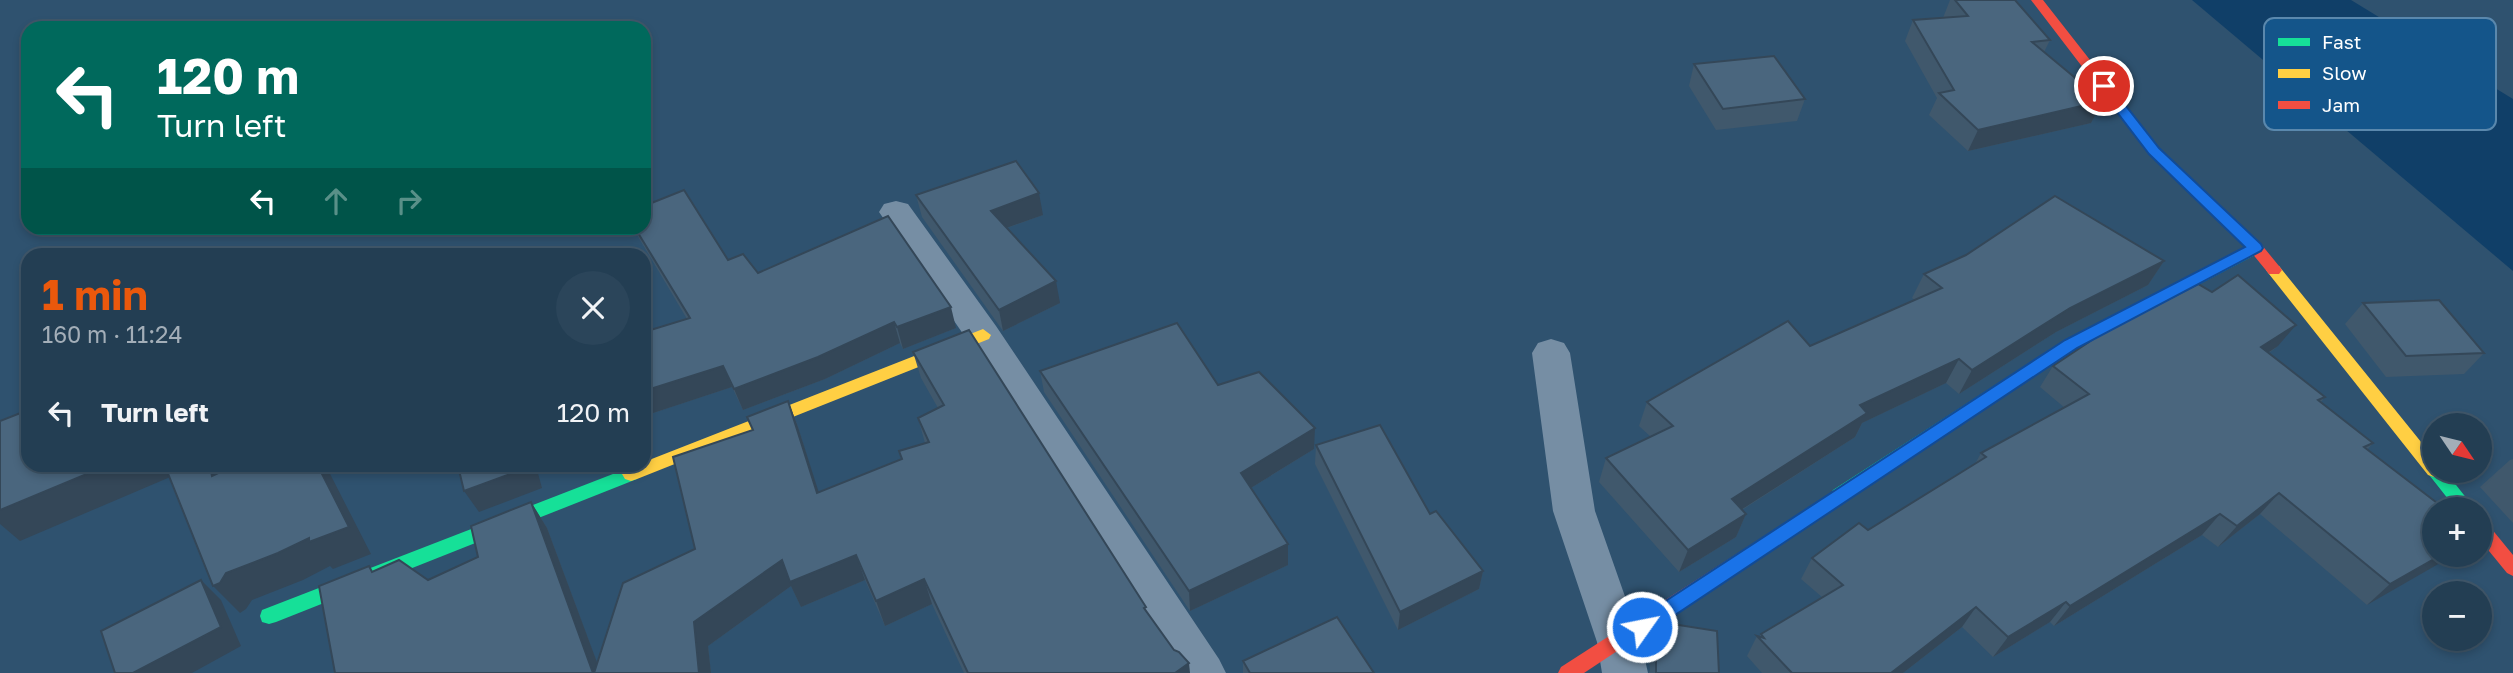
<!DOCTYPE html>
<html lang="en">
<head>
<meta charset="utf-8">
<style>
  body { margin:0; font-family:"Golos Text",sans-serif; background:#2b455a; color:#f1f3f6; height:100vh; display:flex; flex-direction:column; font-size:26px; white-space:nowrap }
  * { box-sizing:border-box; margin:0 }
  p { font-size:23px; color:#a3aeb8 }
  .icon { flex:none; width:38px; height:38px; fill:none; stroke:currentColor; stroke-width:2; stroke-linecap:round; stroke-linejoin:round }
  .map { position:relative; flex:1; overflow:hidden }
  .drawer { position:absolute; left:21px; top:248px; width:630px; height:224px; display:flex; flex-direction:column; background:#233e53; border-radius:21px; box-shadow:0 4px 10px #0003,0 0 0 2px #40576a }
  .drawer>* { flex:none }
  .top-card { position:absolute; left:21px; top:21px; width:630px; height:214px; border-radius:21px; box-shadow:0 4px 10px #0003,0 0 0 2px #40576a; background:#00695c; color:#fff; overflow:hidden }
  .needle { width:46px; rotate:125deg }
  .buttons { position:absolute; left:2422px; top:413px; display:grid; gap:14px }
  .buttons a { display:grid; place-items:center; width:70px; height:70px; border-radius:50%; background:#233e53; box-shadow:0 4px 10px #0003,0 0 0 2px #40576a; font-size:35px }
  .pin { position:absolute; display:grid; place-items:center; width:60px; height:60px; color:#fff; margin:-30px; border:4px solid #fff; border-radius:50%; box-shadow:0 2px 7px #0007 }
  .me { position:absolute; width:77px; margin:-38px; rotate:57deg; stroke-linejoin:round; filter:drop-shadow(0 0 5px #0008) }
  .turn { display:flex; align-items:center; gap:24px; height:147px; padding:0 21px; font-size:32px }
  .turn .icon { width:91px; height:91px; stroke-width:2.5 }
  .turn b { display:block; font-size:49px; line-height:60px }
  .lanes { display:flex; align-items:center; height:66px; padding:0 21px; background:#0003; justify-content:center; gap:35px; direction:ltr }
  .lanes .off { opacity:.35 }
  .round { display:grid; place-items:center; flex:none; width:74px; height:74px; border-radius:37px; background:#2b455a }
  .headline { display:flex; align-items:center; justify-content:space-between; height:119px; padding:0 21px }
  h1 { font-size:42px; font-weight:700; line-height:52px; color:#ea580c }
  ul { padding:0; list-style:none }
  li { display:flex; align-items:center; gap:21px; height:91px; padding:0 21px }
  li div { flex:1 }
  li b { display:block; font-size:26px }
  li em { font-style:normal }
  .map>svg:first-child { display:block }
  .water { fill:#103f68 }
  .lines { fill:none; stroke-linecap:round; stroke-linejoin:round }
  .street { fill:#768ea4; fill-rule:evenodd }
  .fast { fill:#16e098; fill-rule:evenodd }
  .slow { fill:#ffcf43; fill-rule:evenodd }
  .jam { fill:#f24e42; fill-rule:evenodd }
  .wall { fill:#40586c }
  .shaded-wall { fill:#344758 }
  .building { fill:#4a667e; stroke:#344758; stroke-width:2 }
  .route { fill:#1a73e8; stroke:#114b97; stroke-width:2 }
  .key { fill:#14558a; stroke:#5a88ad; stroke-width:2 }
  .key-label { font-size:19px; fill:#fff }
</style>
</head>
<body>
<div class="map">
<svg width="2513" height="673" viewBox="0 0 2513 673">
  <rect width="100%" height="100%" fill="#2f526f"/>
  <path class="water" d="M2192,0H2351L2513,99V271Z"/>
  <g class="lines">
    <g class="street">
      <path d="M896,201L908,204L996,326L1219,659L1226,673H1178L970,344L879,212L884,204Z"/>
      <path d="M1551,339L1564,343L1570,353L1595,511L1641,642L1648,673H1602L1597,642L1553,511L1532,353L1538,343Z"/>
    </g>
    <g class="fast">
      <path d="M2256,243L2263,248L2261,252L2077,348L1845,500L1839,502L1833,500L1830,495L1833,490L2065,340Z"/>
      <path d="M2434,464V471H2445L2475,509H2456L2426,471L2429,466Z"/>
      <path d="M631,467L637,469L640,474L637,479L276,622L269,624L262,622L260,616L262,610Z"/>
    </g>
    <g class="slow">
      <path d="M2274,265L2279,266L2434,458V471H2442L2440,475L2434,477L2428,475L2269,274L2266,270L2269,266Z"/>
      <path d="M983,329L991,335L989,339L637,479L631,481L625,479L622,474L625,469L644,466V462Z"/>
    </g>
    <g class="jam">
      <path d="M2031,0H2043L2159,148L2261,244L2279,266L2282,270L2279,274H2269L2251,252L2149,154Z"/>
      <path d="M1839,488L1845,490L1848,495L1845,500L1584,673H1558L1561,667Z"/>
      <path d="M2480,520L2486,522L2513,555V576L2507,573L2480,540Z"/>
    </g>
  </g>
  <g class="wall">
    <path d="M1950,0H2015L2050,40L2044,52L2103,101L2091,123L1968,151L1929,115L1937,98L1905,41L1913,20L1943,18Z"/>
    <path d="M1694,64L1805,99L1797,121L1716,130L1689,86Z"/>
    <path d="M916,195L1043,215L1007,228L1060,303L1003,331L922,217Z"/>
    <path d="M633,228H644L728,260L758,273L956,328L903,349L900,343L825,379L743,410L732,387L644,416V332L687,319Z"/>
    <path d="M2164,261L2148,285L2056,332L1959,394L1946,383L1862,423L1855,437L1742,510L1746,514L1736,537L1679,572L1599,482L1606,458L1651,437L1639,426L1647,402L1810,346L1915,300L1912,298L1924,274Z"/>
    <path d="M2363,303L2484,353L2464,374L2386,377L2345,324Z"/>
    <path d="M2278,346L2269,353L2325,397L2321,402L2373,443L2367,450L2434,555L2367,605L2260,514L2218,547L2202,535L2054,626L2050,622L1993,657L1962,627L1903,673H1762L1747,656L1757,636L1759,637L1761,634L1822,597L1801,579L1812,558L1868,530L1975,464L1981,453L2065,408L2040,387L2053,366Z"/>
    <path d="M913,352L1146,612L1190,673H964L932,604L885,626L865,580L801,607L791,586L708,646L711,673H335L373,572L428,580L478,557L531,502L547,528L597,663L695,549L753,430L747,417L788,401L798,427L818,492L901,459L899,451L925,443L918,418L938,408L921,378Z"/>
    <path d="M1040,371L1218,385L1314,449L1251,488L1288,565L1190,611L1044,392Z"/>
    <path d="M1316,445L1430,514L1483,571L1479,589L1398,630L1315,464Z"/>
    <path d="M2513,459V523L2480,487L2510,460Z"/>
    <path d="M1656,629L1719,673H1649L1650,670L1648,649Z"/>
    <path d="M1243,661L1374,673H1243Z"/>
  </g>
  <g class="shaded-wall">
    <path d="M2103,101L2091,123L1968,151L1978,130Z"/>
    <path d="M1039,193L1043,215L995,232L991,211Z"/>
    <path d="M2164,261L2148,285L2056,332L1959,394L1972,370L2070,308Z"/>
    <path d="M1056,281L1060,303L1003,331L999,310Z"/>
    <path d="M951,307L956,328L903,349L897,327Z"/>
    <path d="M894,322L900,343L825,379L743,410L734,389Z"/>
    <path d="M2296,325L2278,346L2244,369L2261,347Z"/>
    <path d="M1959,359L1946,383L1862,423L1855,437L1722,522L1732,499L1860,405Z"/>
    <path d="M723,366L732,387L644,416V391Z"/>
    <path d="M788,401L798,427L827,518L817,493Z"/>
    <path d="M1315,428L1314,449L1241,494V473Z"/>
    <path d="M106,466H176L182,472L20,541L0,524V510Z"/>
    <path d="M210,466H227L237,503L212,476Z"/>
    <path d="M318,466H326L371,554L333,569L330,566L303,580L252,600L246,609L240,613L213,586L226,573L309,538Z"/>
    <path d="M529,466H536L542,488L479,512L464,491Z"/>
    <path d="M2279,493L2260,514L2218,547L2237,526Z"/>
    <path d="M531,502L547,528L601,673H593Z"/>
    <path d="M1746,514L1736,537L1679,572L1688,550Z"/>
    <path d="M2220,514L2202,535L2054,626L2070,606Z"/>
    <path d="M1288,544V565L1190,611L1189,591Z"/>
    <path d="M856,555L865,580L801,607L791,586L708,646L711,673H699L694,622L782,560Z"/>
    <path d="M2441,555H2454L2367,605L2390,584Z"/>
    <path d="M1483,571L1479,589L1398,630L1400,612Z"/>
    <path d="M924,579L932,604L885,626L876,601Z"/>
    <path d="M201,580L221,600L241,646L192,673H133Z"/>
    <path d="M2066,602L2050,622L1993,657L2008,637Z"/>
    <path d="M1976,607L1962,627L1903,673H1891Z"/>
    <path d="M1189,663L1190,673H1175Z"/>
  </g>
  <g class="building">
    <path d="M1955,0H2015L2050,40L2032,42L2103,101L1978,130L1939,93L1954,90L1913,20L1968,16Z"/>
    <path d="M1774,56L1805,99L1723,109L1694,64Z"/>
    <path d="M1016,161L1039,193L991,211L1056,281L999,310L916,195Z"/>
    <path d="M684,190L728,260L743,254L758,273L888,216L951,307L897,327L894,322L818,357L734,389L723,366L644,391V332L690,318L635,228H644V206Z"/>
    <path d="M2055,196L2164,261L2070,308L1972,370L1959,359L1860,405L1867,413L1732,499L1746,514L1688,550L1606,458L1673,426L1647,402L1788,321L1810,346L1942,288L1924,274L1966,255Z"/>
    <path d="M2238,275L2296,325L2261,347L2325,397L2318,400L2373,443L2364,447L2445,509H2434V555H2441L2390,584L2279,493L2237,526L2220,514L2070,606L2066,602L2008,637L1976,607L1891,673H1792L1757,636L1764,638L1761,634L1843,585L1812,558L1859,523L1868,530L1986,457L1981,453L2089,394L2053,366L2101,334L2198,284L2212,292Z"/>
    <path d="M2439,300L2484,353L2406,356L2363,303Z"/>
    <path d="M1177,323L1218,385L1259,372L1315,428L1241,473L1288,544L1189,591L1040,371Z"/>
    <path d="M969,330L1146,607L1144,608L1174,650L1179,652L1189,663L1175,673H968L924,579L876,601L856,555L790,582L782,560L694,622L699,673H594L623,583L695,549L673,457L753,430L747,417L788,401L817,493L902,459L899,451L929,442L918,418L944,405L913,352Z"/>
    <path d="M28,410V466H106L0,510V421Z"/>
    <path d="M1380,425L1430,514L1436,511L1483,571L1400,612L1316,445Z"/>
    <path d="M165,466H210L212,476L233,466H318L349,527L309,542V538L278,553L226,573L220,583L213,586Z"/>
    <path d="M458,466H529V467L464,491Z"/>
    <path d="M531,502L593,673H335L319,586L369,566L372,572L399,560L428,580L478,557L471,526Z"/>
    <path d="M201,580L221,627L133,673H115L101,631Z"/>
    <path d="M1337,617L1374,673H1250L1243,661Z"/>
    <path d="M1666,623L1717,631L1719,673H1656V656L1659,653L1656,629Z"/>
  </g>
  <path class="route" d="M2104,82L2108,83L2159,148L2261,244L2263,248L2261,251L2077,348L1648,633L1642,635L1635,633L1632,627L1635,621L2065,340L2245,247L2149,154L2097,86Z"/>
  <rect x="2264" y="18" width="232" height="112" rx="10" class="key"/>
  <rect x="2278" y="38" width="32" height="8" fill="#16e098"/>
  <rect x="2278" y="69" width="32" height="9" fill="#ffcf43"/>
  <rect x="2278" y="101" width="32" height="8" fill="#f24e42"/>
  <g class="key-label">
    <text x="2322" y="49">Fast</text>
    <text x="2322" y="80">Slow</text>
    <text x="2322" y="112">Jam</text>
  </g>
</svg>
<div class="buttons">
<a><svg class="needle" viewBox="-14 -14 28 28"><path d="M0-13l5 13h-10z" fill="#e53935"/><path d="M0 13l5-13h-10z" fill="#a3aeb8"/></svg></a>
<a>+</a>
<a>−</a>
</div>
<div class="pin" style="left:2104px;top:86px;background:#d93025"><svg class="icon" aria-label="arrive" viewBox="0 0 24 24"><path d="M6 21V4h12l-3 4 3 4H6"/></svg></div>
<svg class="me" style="left:1642px;top:627px" viewBox="-20 -20 40 40"><circle r="17" fill="#1a73e8" stroke="#fff" stroke-width="3"/><path d="M0-11L8 9 0 5-8 9z" fill="#fff"/></svg>
<div class="top-card">
<div class="turn"><svg class="icon" aria-label="left" viewBox="0 0 24 24"><path d="M17 20v-9H6M10 6l-5 5 5 5"/></svg><div><b>120 m</b>Turn left</div></div>
<div class="lanes"><svg class="icon" aria-label="left" viewBox="0 0 24 24"><path d="M17 20v-9H6M10 6l-5 5 5 5"/></svg><svg class="icon off" aria-label="ahead" viewBox="0 0 24 24"><path d="M12 20V5M6 11l6-6 6 6"/></svg><svg class="icon off" aria-label="right" viewBox="0 0 24 24"><path d="M7 20v-9h11M14 6l5 5-5 5"/></svg></div>
</div>
<section class="drawer">
<div class="headline"><div><h1>1 min</h1><p>160 m · 11:24</p></div><a class="round"><svg class="icon" aria-label="close" viewBox="0 0 24 24"><path d="M6 6l12 12M18 6L6 18"/></svg></a></div>
<ul>
<li><svg class="icon" aria-label="left" viewBox="0 0 24 24"><path d="M17 20v-9H6M10 6l-5 5 5 5"/></svg><div><b>Turn left</b></div><em>120 m</em></li>
</ul>
</section>
</div>
</body>
</html>
